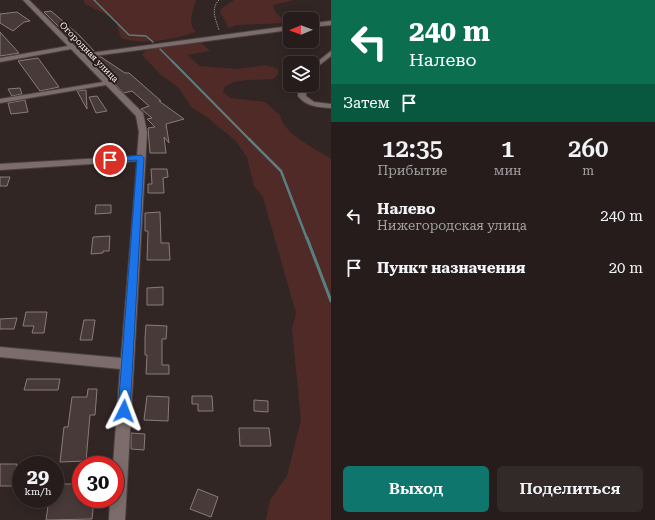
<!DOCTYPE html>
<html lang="ru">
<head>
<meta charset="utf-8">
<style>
  body { margin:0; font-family:"Roboto Serif",serif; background:#322929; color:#f1f3f6; height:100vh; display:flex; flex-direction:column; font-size:15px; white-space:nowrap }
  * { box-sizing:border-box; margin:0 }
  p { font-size:13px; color:#a4a1a3 }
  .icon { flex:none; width:22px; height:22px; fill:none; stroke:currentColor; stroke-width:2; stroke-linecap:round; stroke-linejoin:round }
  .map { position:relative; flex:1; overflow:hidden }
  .drawer { display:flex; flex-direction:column; background:#261c1c; width:324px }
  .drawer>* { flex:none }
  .guide { background:#0b6e4f; color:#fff; overflow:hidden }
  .needle { width:26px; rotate:269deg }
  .tools { position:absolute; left:283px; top:12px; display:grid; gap:8px }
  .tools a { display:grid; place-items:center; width:36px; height:36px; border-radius:6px; background:#261c1c; box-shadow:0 2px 10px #0003,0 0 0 1px #423a3b; font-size:20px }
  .speed { position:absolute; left:12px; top:456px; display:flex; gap:8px; font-size:20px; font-weight:700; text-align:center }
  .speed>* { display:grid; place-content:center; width:52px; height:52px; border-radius:50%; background:#261c1c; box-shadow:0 2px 10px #0003,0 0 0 1px #423a3b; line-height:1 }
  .speed small { font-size:10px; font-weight:400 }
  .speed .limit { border:6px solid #d22; background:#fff; color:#111 }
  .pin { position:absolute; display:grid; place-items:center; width:34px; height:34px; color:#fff; margin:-17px; border:2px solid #fff; border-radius:50%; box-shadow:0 1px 4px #0007 }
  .me { position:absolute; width:44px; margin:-22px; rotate:3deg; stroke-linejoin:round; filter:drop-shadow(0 0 3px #0008) }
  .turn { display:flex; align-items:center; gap:14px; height:84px; padding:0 12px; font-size:18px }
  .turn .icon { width:52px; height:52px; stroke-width:2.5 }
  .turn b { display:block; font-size:28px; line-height:34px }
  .then { display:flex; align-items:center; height:38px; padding:0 12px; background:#0003; gap:8px; font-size:15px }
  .eta { display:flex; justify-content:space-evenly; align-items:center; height:68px; text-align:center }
  .eta b { font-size:24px; font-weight:600; line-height:28px }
  .cta { display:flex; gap:8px; margin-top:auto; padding:8px 12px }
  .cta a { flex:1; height:46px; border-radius:6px; background:#0f766e; color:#fff; font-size:16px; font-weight:600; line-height:46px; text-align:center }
  .cta a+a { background:#322929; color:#f1f3f6 }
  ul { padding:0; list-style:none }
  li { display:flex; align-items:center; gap:12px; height:52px; padding:0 12px }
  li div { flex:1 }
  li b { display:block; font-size:15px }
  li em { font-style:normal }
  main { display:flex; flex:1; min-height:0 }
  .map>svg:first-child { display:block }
  .green { fill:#502a27 }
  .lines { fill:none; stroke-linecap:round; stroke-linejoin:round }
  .stream-far3 { stroke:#5a7f80; stroke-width:1.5 }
  .stream-far2 { stroke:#5a7f80; stroke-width:2 }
  .stream-far1 { stroke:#5a7f80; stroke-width:2.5 }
  .stream { stroke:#5a7f80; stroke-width:3 }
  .building { fill:#473a39; stroke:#8a7b79 }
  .minor-casing { stroke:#4c4140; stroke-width:2 }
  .path { stroke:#9a908f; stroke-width:1; stroke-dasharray:1.5 1; stroke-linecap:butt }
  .minor { fill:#7c6d6c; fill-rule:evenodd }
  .route { fill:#1a73e8; stroke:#114b97 }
  .labels { text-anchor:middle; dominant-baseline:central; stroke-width:4; stroke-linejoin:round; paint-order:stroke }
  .far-street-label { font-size:9px; fill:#fbf2f1; stroke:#281d1b }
</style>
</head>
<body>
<main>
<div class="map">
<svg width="331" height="520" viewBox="0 0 331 520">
  <rect width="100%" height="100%" fill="#322625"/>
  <g class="green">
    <path d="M84,0H196C193,11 187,23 196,32C174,39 143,46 121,38L115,19L85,4Z"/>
    <path d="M234,0H295L273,5L275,12L288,23L237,25L228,28L225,20L220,13L221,9Z"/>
    <path d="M200,42L210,51L187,55L200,66L237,69L266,65L278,69V74L273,79L246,80L234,82L225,86L223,92L230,98L265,102L280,115C282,133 316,149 331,159V520H266L270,500L287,476L301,420L292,329L296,313L263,197L254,186L247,157L235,140L204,115L192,108L179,88L160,74L142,55L146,50Z"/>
  </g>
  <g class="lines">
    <g class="stream-far3">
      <path d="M94,0L129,35L146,36L153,42"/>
      <path d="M160,49L173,62"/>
    </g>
    <path class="stream-far2" d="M172,61L250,140"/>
    <path class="stream-far1" d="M249,139L281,171L307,239"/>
    <path class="stream" d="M307,238L331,301"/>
  </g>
  <g class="building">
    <path d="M51,11L79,35L94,51L84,52L44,12Z"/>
    <path d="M17,12L30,21L24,22L13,31L0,23V14Z"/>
    <path d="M0,32L19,53L0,56Z"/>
    <path d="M101,57L125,73H129L161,101H159L184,119L166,124L169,143L164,137L166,153H150L148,128L155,127L147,119L152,118L141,109L149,106L132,91L124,93L89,58Z"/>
    <path d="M38,58L59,87L40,91L18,61Z"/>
    <path d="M20,88L22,94L12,96L8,89Z"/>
    <path d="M86,90L87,109L77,91Z"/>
    <path d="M97,96L107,111L96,113L89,97Z"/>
    <path d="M25,100L28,112L11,114L8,103Z"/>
    <path d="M151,169H167L168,177L163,178L164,193H148V184H152Z"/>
    <path d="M0,177H10L7,186H0Z"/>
    <path d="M96,205H111V213L95,214Z"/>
    <path d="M160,212L161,243H169L170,260H147L148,231H145V213Z"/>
    <path d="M110,236L109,251H103V253L91,254L93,237Z"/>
    <path d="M163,287V305H147V288Z"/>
    <path d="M26,312H47L44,333H32L34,326H23Z"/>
    <path d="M17,318L14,329H0V319Z"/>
    <path d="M84,320H95L92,340H80Z"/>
    <path d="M146,325L167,326L166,339H162V365H169V374H146L147,355H145V338Z"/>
    <path d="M27,379H60L58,390H24Z"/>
    <path d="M88,389H97L95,415H90L86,461L60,462L64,427H68L72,397H87Z"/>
    <path d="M147,396L169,397L168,421L144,420Z"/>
    <path d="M192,396H212L213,411H198V404H192Z"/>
    <path d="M254,400L268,401V412L254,411Z"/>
    <path d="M239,428H269L271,446H240Z"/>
    <path d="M131,433L145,434L144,450L131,449Z"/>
    <path d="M0,464H17L12,486H0Z"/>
    <path d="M55,484H81V499H94L92,519L46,520L49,499H55Z"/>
    <path d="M198,489L218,497L211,517L190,509Z"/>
  </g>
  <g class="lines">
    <g class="minor-casing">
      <g id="minor">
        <path d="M23,0H29L83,54L290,26V30L86,57L143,113L147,132L125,520H109L110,499H115V465H113L120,369L0,357V347L121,358L137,161L0,170V164L137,156L139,132L136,116L106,85L0,103V99L103,82L71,49L0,62V58L68,46Z"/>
        <path d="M331,21V25L312,27V23Z"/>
        <path d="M331,51V56L312,71V66Z"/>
        <path d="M299,85H307L306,96L314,102L331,104V108C318,107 307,107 298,96Z"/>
      </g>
    </g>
    <path class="path" d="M219,0C210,9 216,20 219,30"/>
    <use href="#minor" class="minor"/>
  </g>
  <path class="route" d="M141,155L144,158L130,411L128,414L124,416L120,414L118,411L137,160L110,162L106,160L110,158Z"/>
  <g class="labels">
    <g class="far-street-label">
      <text transform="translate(89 52) rotate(46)">Огородная улица</text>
    </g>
  </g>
</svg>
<div class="tools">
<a><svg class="needle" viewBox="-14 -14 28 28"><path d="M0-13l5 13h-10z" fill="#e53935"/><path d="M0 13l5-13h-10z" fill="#a4a1a3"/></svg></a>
<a><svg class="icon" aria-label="layers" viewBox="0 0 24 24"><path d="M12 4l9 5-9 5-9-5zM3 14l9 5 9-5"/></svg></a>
</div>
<div class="speed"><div>29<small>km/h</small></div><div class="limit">30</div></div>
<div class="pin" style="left:110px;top:160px;background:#d93025"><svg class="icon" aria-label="arrive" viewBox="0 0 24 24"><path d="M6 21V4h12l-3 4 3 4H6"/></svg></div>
<svg class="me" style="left:124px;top:411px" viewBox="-20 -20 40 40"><path d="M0-17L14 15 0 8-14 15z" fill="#1a73e8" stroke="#fff" stroke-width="4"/></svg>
</div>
<section class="drawer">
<div class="guide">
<div class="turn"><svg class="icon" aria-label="left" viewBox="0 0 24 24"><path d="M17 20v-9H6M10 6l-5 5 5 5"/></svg><div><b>240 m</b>Налево</div></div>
<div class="then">Затем<svg class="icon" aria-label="arrive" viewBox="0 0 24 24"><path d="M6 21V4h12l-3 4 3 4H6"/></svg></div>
</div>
<div class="eta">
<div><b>12:35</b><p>Прибытие</p></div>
<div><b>1</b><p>мин</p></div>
<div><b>260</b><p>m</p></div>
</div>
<ul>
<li><svg class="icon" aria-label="left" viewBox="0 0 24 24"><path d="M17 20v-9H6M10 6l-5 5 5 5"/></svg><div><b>Налево</b><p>Нижегородская улица</p></div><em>240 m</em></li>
<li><svg class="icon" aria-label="arrive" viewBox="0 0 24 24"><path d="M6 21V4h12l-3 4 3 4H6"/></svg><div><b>Пункт назначения</b></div><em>20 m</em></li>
</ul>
<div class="cta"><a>Выход</a><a>Поделиться</a></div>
</section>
</main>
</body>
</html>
